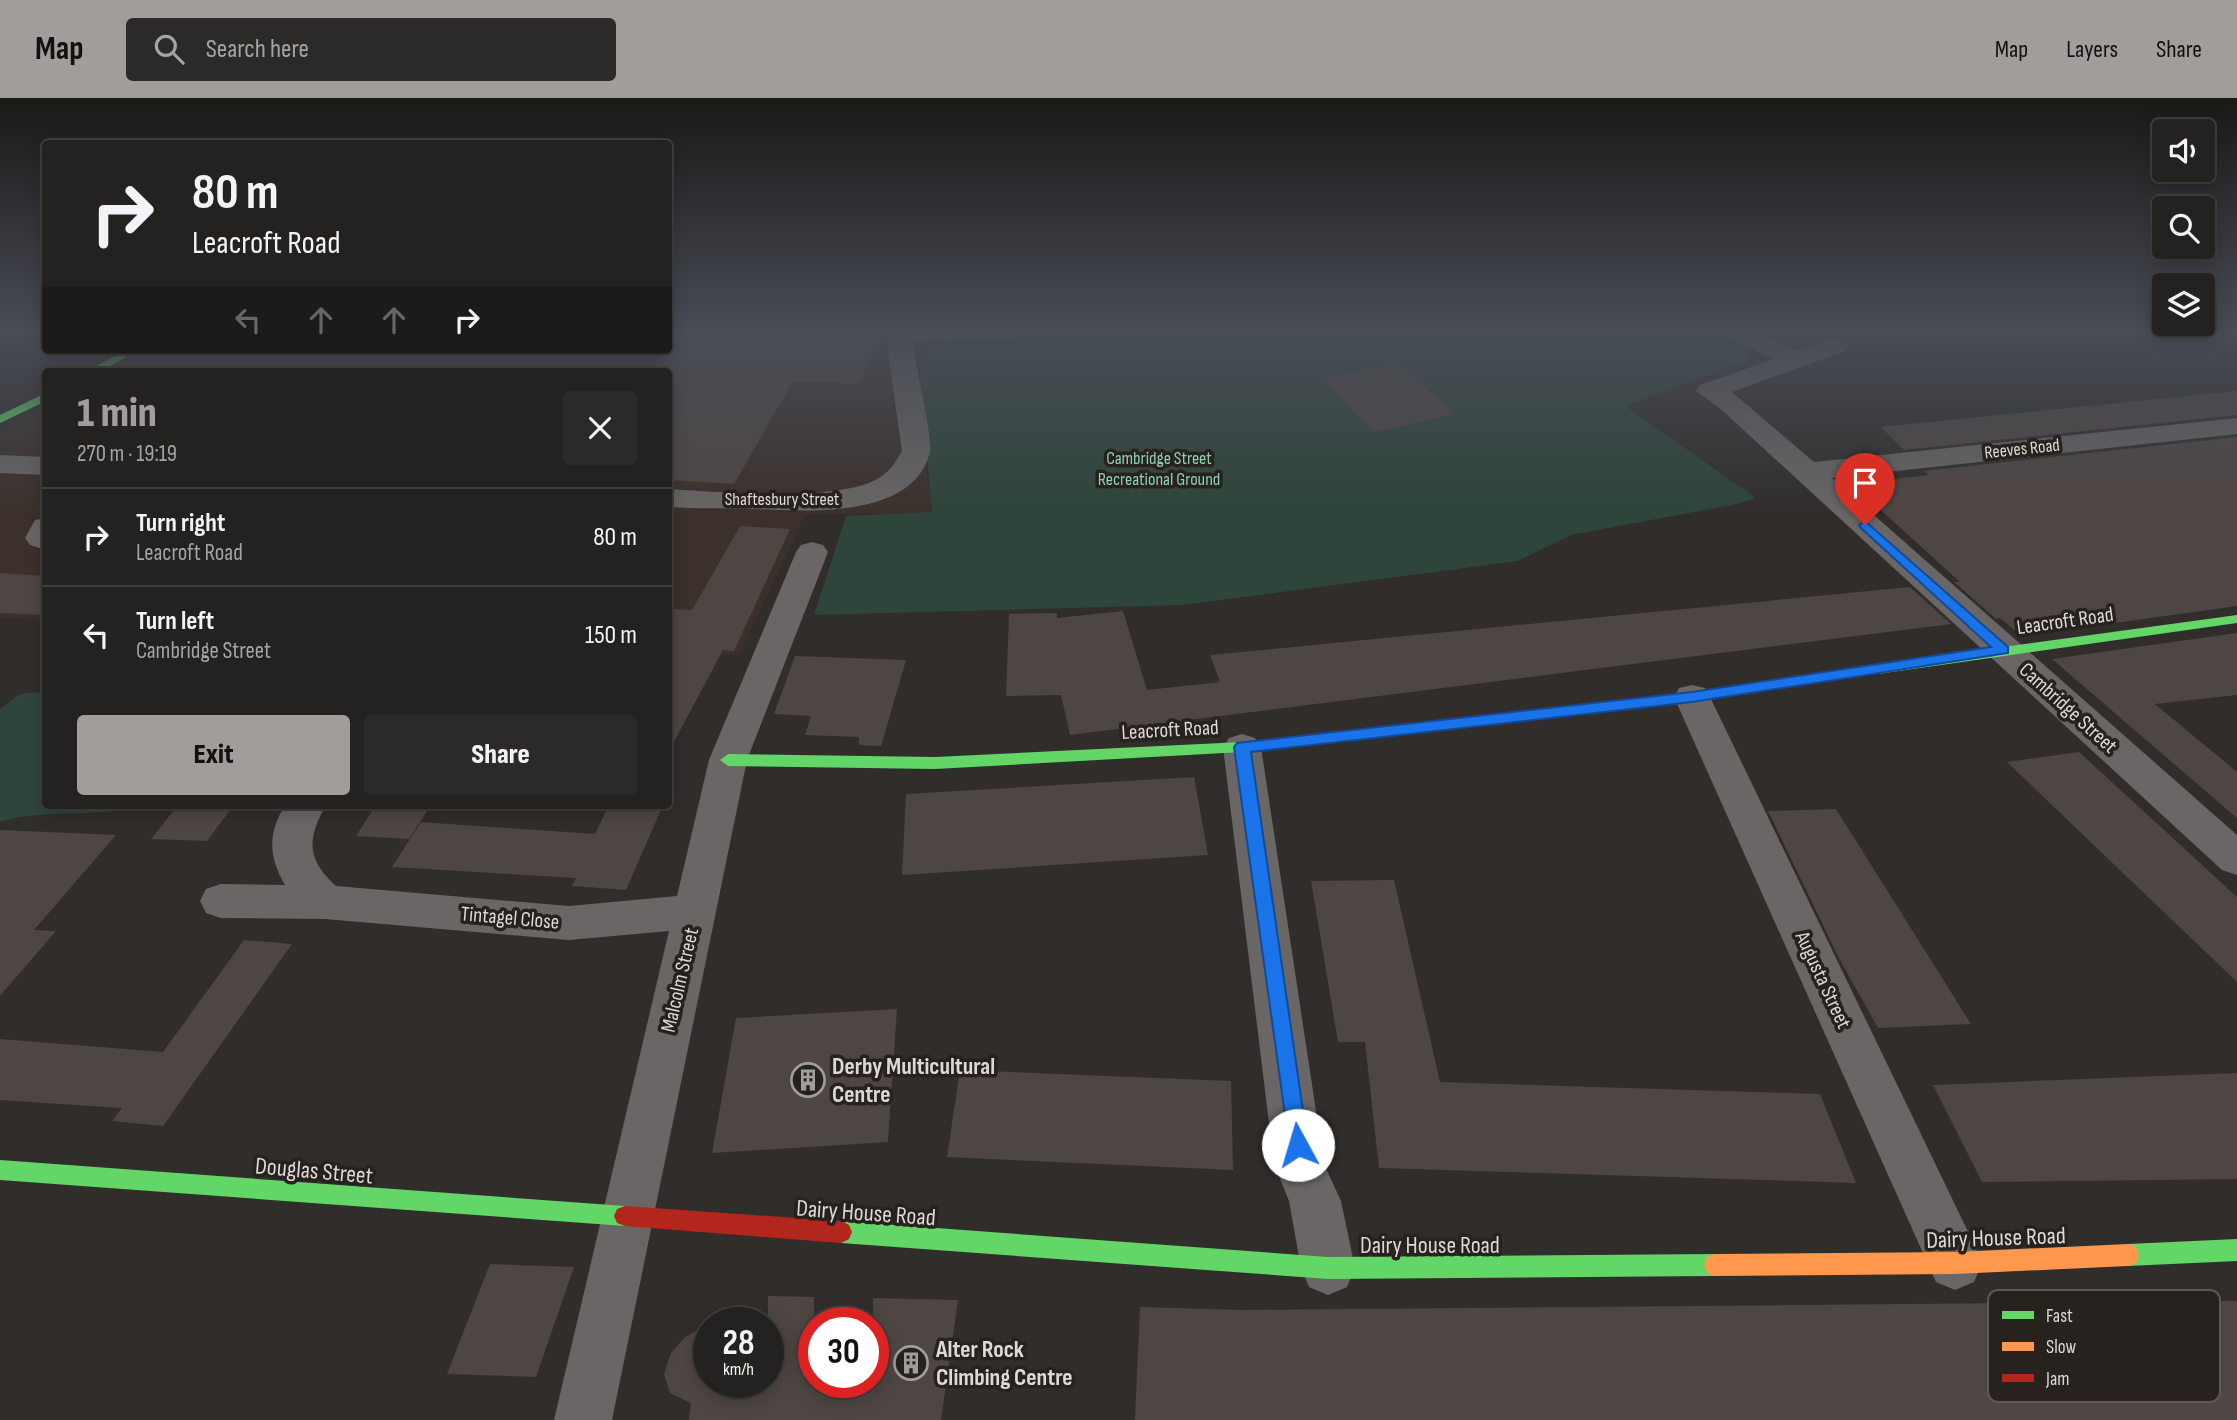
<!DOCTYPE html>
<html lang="en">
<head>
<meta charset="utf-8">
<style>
  body { margin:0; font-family:"Sofia Sans Condensed",sans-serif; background:#2c2a29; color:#f1f3f6; height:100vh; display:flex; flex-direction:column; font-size:26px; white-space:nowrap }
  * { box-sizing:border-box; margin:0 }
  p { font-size:23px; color:#a3a4a5 }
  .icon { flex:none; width:38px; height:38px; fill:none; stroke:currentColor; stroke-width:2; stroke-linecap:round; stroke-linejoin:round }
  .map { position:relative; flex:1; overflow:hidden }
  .drawer { position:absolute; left:42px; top:270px; width:630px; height:441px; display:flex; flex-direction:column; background:#242220; border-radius:7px; box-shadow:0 4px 18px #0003,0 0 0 2px #413f3e }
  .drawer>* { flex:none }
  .hud { position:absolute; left:42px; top:42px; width:630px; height:214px; border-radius:7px; box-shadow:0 4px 18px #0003,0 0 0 2px #413f3e; background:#242220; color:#f1f3f6; overflow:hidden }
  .fabs { position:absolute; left:2152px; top:21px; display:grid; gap:14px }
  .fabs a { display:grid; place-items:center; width:63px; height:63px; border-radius:7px; background:#242220; box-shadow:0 4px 18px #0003,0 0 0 2px #413f3e; font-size:35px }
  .speed { position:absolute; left:693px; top:1209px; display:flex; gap:14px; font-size:35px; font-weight:700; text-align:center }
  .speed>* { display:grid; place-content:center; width:91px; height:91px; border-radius:50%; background:#242220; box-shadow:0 4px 18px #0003,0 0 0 2px #413f3e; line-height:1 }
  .speed small { font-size:18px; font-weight:400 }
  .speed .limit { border:10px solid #d22; background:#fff; color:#111 }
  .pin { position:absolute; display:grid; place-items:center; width:60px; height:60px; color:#fff; margin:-72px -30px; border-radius:50% 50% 50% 0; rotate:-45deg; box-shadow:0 0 7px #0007 }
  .pin .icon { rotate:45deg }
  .me { position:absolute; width:77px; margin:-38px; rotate:354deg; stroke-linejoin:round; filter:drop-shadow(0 0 5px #0008) }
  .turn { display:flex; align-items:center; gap:24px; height:147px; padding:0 35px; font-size:32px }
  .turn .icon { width:91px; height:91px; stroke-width:2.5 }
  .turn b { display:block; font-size:49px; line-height:60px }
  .lanes { display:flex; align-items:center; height:66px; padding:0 35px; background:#0003; justify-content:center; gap:35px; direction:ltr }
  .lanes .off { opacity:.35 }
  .round { display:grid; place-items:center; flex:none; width:74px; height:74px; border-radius:7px; background:#2c2a29 }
  .summary { display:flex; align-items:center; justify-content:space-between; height:119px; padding:0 35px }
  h1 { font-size:42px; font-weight:800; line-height:52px; color:#a09d9b }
  .primary-button { display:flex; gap:14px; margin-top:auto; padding:14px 35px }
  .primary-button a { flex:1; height:80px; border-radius:7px; background:#a09d9b; color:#111; font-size:28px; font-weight:800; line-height:80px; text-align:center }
  .primary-button a+a { background:#2c2a29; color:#f1f3f6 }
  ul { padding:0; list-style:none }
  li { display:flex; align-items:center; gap:21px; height:98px; padding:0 35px; border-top:2px solid #413f3e }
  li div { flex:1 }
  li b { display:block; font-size:26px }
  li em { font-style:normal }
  header { display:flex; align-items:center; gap:42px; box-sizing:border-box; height:98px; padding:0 35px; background:#a09d9b; color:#111 }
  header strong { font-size:33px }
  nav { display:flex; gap:38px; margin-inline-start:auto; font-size:24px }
  .search { width:490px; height:63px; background:#2c2a29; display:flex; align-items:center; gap:18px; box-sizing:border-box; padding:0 24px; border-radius:7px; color:#a3a4a5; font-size:26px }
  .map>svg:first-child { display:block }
  .built { fill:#3b302b }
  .green { fill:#2d453a }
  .building { fill:#4e4642 }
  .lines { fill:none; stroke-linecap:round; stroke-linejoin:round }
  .street { fill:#696665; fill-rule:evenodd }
  .fast { fill:#63d668; fill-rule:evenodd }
  .slow { fill:#ff974d; fill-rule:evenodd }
  .jam { fill:#b3261e; fill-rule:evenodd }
  .route { fill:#1a73e8; stroke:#114b97; stroke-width:2 }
  .labels { text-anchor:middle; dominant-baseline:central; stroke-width:7; stroke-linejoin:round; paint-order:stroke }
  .far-street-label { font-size:18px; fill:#ddd9d7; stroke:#28221f }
  .far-park-label { font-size:18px; fill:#8ad1b2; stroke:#28221f }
  .street-label { font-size:21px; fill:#ddd9d7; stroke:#28221f }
  .near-poi-label { font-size:24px; font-weight:bold; fill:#ddd9d7; stroke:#28221f; text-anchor:start }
  .near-street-label { font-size:24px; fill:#ddd9d7; stroke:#28221f }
  .key { fill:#28221f; stroke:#5e5956; stroke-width:2 }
  .key-label { font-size:19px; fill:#ddd9d7 }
</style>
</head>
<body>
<header>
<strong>Map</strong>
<div class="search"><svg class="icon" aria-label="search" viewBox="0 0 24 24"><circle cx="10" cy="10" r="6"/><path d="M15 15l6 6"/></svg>Search here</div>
<nav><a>Map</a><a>Layers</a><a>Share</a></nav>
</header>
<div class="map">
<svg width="2237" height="1322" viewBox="0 0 2237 1322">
  <rect width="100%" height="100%" fill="#302d2b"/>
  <g class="built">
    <path d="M676,233L874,237L873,233H906L933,415L805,417L739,557L669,554L668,273H646L662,252H668L669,243Z"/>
    <path d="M45,311V522L0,520V334Z"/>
  </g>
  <g class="green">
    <path d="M1155,233H1718L1745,251L1748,262L1625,308L1756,400L1737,406L1571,437L1518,463L1183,507L814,517L846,418L932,414L919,263L928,251L955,241Z"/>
    <path d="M37,594L45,597L46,707H135L134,710C93,719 40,711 0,724V611L20,596Z"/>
  </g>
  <g class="building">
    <path d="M679,233H687L880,240L859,286L793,283L734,386L668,382V273H650L665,252H668Z"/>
    <path d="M1396,265L1455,316L1375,334L1320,281Z"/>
    <path d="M2237,293V317L1904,352L1881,329Z"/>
    <path d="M2237,339V508L2022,538L2000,520L1996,521L1954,484H1960L1852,386L1929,377L1924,373Z"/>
    <path d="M740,428L790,431L734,553L723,552L668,655V511L692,512Z"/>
    <path d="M0,475L46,478V517L0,515Z"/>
    <path d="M1910,489L1951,526L1070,637L1061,597L1006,598L1009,516L1057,515V520L1123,513L1147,592L1220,584L1210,557Z"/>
    <path d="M2237,535V597L2155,606L2237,674V720L2052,561Z"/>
    <path d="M795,558L906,562L881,648L859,647V639L805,637L811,618L774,616Z"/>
    <path d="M2079,654L2237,799V884L2007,664Z"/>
    <path d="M1194,679L1208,757L902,777L906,696Z"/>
    <path d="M178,707H234L207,743L151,741Z"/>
    <path d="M376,707H431L409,741L356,738Z"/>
    <path d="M609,707H663L626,792L572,788L576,780L392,769L421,724L595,736Z"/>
    <path d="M1836,711L1971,926L1878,930L1839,860L1768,713Z"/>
    <path d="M0,732L116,737L34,832L56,833L0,898Z"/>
    <path d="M1394,782L1440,984L1820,996L1856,1085L1379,1070L1365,944H1338L1311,783Z"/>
    <path d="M244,842L292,846L163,1028L112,1023L122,1010L0,1002V941L163,954Z"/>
    <path d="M897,911L888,1044L712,1055L736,920Z"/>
    <path d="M960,972L1231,983L1233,1072L947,1059Z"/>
    <path d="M2237,975V1081L1982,1084L1933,987Z"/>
    <path d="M490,1166L574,1169L536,1279L447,1276Z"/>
    <path d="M768,1198L814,1199V1284H873V1200L958,1202L941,1322H689L691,1305L670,1295L664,1276L671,1255L685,1239L709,1226V1284H768Z"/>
    <path d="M2237,1203V1322H1135L1140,1209L1241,1212Z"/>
  </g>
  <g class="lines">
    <g class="street">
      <path d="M885,233H1026L1022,238L1013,241L912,243C915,262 933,342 930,354C913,422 806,413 754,411C726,410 697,411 668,409V391C718,394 837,404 877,381C889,375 895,365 902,353Z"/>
      <path d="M1723,233H1755L1798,253L1836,240L1845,243L1849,248L1845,253L1732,294L1814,364L2237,320V336L1832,380L2237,737V777L2222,772L1723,313L1696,293L1700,287L1774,261L1726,238Z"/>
      <path d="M0,357L46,359V377L0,375Z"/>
      <path d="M46,420V452L30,447L25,440L35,422Z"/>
      <path d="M812,444L823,447L828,454L747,662L612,1322H554L669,833L569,842L325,821L221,820L206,815L200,803L206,791L221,786L285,787C268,758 268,735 285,707H326C307,741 306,761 336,788L569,808L677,798L709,662L796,454L801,447Z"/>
      <path d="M1692,587L1705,590L1710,599L1974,1146L1982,1165L1974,1184L1955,1192L1936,1184L1674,599L1679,590Z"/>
      <path d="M1242,636L1255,640L1261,649L1324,1066L1341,1103L1355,1170L1347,1189L1328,1197L1309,1189L1301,1170L1289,1103L1274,1066L1223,649L1229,640Z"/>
    </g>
    <g class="fast">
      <path d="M126,252H139L101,273H88Z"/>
      <path d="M46,295V303L0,325V317Z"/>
      <path d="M2237,517V525L1878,576L1871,571L1878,566Z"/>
      <path d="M1539,611L1544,612L1547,616L1544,620L1242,654L935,671L728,668L720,662L728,656L935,659L1242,644Z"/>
      <path d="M0,1062L625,1108L633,1111L636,1118L633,1125L625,1128L0,1082Z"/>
      <path d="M841,1123L1328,1159L1715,1156L1723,1159L1726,1167L1723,1175L1715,1178L1328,1181L841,1145L833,1141L830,1134L833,1127Z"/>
      <path d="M2237,1141V1163L2128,1168L2120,1165L2117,1157L2120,1149L2128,1146Z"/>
    </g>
    <g class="slow">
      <path d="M1878,566L1885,571L1883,574L1692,604L1539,621L1531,616L1539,611L1692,594Z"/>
      <path d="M2128,1146L2136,1149L2139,1157L2136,1165L2128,1168L1955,1176L1715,1178L1707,1175L1704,1167L1707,1159L1715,1156L1955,1154Z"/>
    </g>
    <path class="jam" d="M625,1108L841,1123L849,1127L852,1134L849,1141L841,1145L625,1128L617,1125L614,1118L617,1111Z"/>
  </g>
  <linearGradient id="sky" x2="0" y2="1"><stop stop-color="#1a1918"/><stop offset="0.56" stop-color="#484c55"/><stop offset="1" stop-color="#484c55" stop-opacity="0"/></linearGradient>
  <rect width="2237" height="418" fill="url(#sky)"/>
  <path class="route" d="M1865,423L2008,549V555L1692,604L1251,654L1308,1047L1305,1053L1298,1056L1290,1053L1234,649L1237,645L1692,594L1991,549L1861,430L1859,427Z"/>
  <defs>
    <g id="building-ring" transform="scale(1.75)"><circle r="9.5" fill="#28221f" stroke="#a09d9b" stroke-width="1.5"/><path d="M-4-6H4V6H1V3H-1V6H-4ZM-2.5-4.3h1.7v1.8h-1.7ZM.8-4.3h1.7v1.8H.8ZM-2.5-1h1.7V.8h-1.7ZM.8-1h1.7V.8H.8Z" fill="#a09d9b"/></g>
  </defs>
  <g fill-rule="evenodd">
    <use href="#building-ring" x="808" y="982"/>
    <use href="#building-ring" x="911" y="1265"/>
  </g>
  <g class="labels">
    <g class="far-street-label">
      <text transform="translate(2022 351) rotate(-6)">Reeves Road</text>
      <text x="782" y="401">Shaftesbury Street</text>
    </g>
    <g class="far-park-label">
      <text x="1159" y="360">Cambridge Street<tspan x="1159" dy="21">Recreational Ground</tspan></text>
    </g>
    <g class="street-label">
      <text transform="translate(2065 523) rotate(-8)">Leacroft Road</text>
      <text transform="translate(2068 610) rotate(42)">Cambridge Street</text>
      <text transform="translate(1170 632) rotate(-3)">Leacroft Road</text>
      <text transform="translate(510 820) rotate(5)">Tintagel Close</text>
      <text transform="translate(680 882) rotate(-77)">Malcolm Street</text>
      <text transform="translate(1823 882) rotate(65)">Augusta Street</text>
    </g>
    <g class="near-poi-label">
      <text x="832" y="968">Derby Multicultural<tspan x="832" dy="28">Centre</tspan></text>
      <text x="936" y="1251">Alter Rock<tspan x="936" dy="28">Climbing Centre</tspan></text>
    </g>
    <g class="near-street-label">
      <text transform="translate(314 1073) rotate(5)">Douglas Street</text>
      <text transform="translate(866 1115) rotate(4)">Dairy House Road</text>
      <text transform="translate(1996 1140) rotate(-2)">Dairy House Road</text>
      <text x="1430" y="1147">Dairy House Road</text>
    </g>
  </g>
  <rect x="1988" y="1192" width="232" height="112" rx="10" class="key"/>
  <rect x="2002" y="1213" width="32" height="8" fill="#63d668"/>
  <rect x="2002" y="1244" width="32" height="9" fill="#ff974d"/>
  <rect x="2002" y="1276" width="32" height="8" fill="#b3261e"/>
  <g class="key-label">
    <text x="2046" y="1224">Fast</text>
    <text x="2046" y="1255">Slow</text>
    <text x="2046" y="1287">Jam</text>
  </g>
</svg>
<div class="fabs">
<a><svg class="icon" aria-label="sound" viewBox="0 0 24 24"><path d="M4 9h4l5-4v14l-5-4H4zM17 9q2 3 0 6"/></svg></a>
<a><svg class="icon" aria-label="search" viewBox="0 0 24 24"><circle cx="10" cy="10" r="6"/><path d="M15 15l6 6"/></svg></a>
<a><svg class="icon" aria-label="layers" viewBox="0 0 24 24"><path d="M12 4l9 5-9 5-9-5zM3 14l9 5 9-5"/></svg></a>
</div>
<div class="speed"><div>28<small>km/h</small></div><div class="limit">30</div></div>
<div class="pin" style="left:1865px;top:427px;background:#d93025"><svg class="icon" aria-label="arrive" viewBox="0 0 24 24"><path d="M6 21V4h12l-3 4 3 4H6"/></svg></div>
<svg class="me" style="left:1298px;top:1047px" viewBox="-20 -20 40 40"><circle r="19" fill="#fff"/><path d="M0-13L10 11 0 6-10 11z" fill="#1a73e8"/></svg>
<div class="hud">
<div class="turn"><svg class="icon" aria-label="right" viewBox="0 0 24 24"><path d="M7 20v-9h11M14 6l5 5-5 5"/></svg><div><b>80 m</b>Leacroft Road</div></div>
<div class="lanes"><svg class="icon off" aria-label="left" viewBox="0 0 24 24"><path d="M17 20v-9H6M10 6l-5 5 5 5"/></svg><svg class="icon off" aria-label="ahead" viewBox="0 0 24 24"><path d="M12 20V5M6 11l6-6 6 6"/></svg><svg class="icon off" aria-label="ahead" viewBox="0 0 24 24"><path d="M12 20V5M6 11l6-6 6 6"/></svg><svg class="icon" aria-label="right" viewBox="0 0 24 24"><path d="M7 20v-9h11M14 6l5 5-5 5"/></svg></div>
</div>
<section class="drawer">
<div class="summary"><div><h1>1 min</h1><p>270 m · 19:19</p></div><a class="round"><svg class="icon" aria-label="close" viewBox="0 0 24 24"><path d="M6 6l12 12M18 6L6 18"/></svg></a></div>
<ul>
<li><svg class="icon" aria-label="right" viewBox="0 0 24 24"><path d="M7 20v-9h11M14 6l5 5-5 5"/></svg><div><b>Turn right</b><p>Leacroft Road</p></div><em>80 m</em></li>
<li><svg class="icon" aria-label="left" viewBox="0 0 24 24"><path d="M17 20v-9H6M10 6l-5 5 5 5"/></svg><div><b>Turn left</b><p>Cambridge Street</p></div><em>150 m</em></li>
</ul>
<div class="primary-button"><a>Exit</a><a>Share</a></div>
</section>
</div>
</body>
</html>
